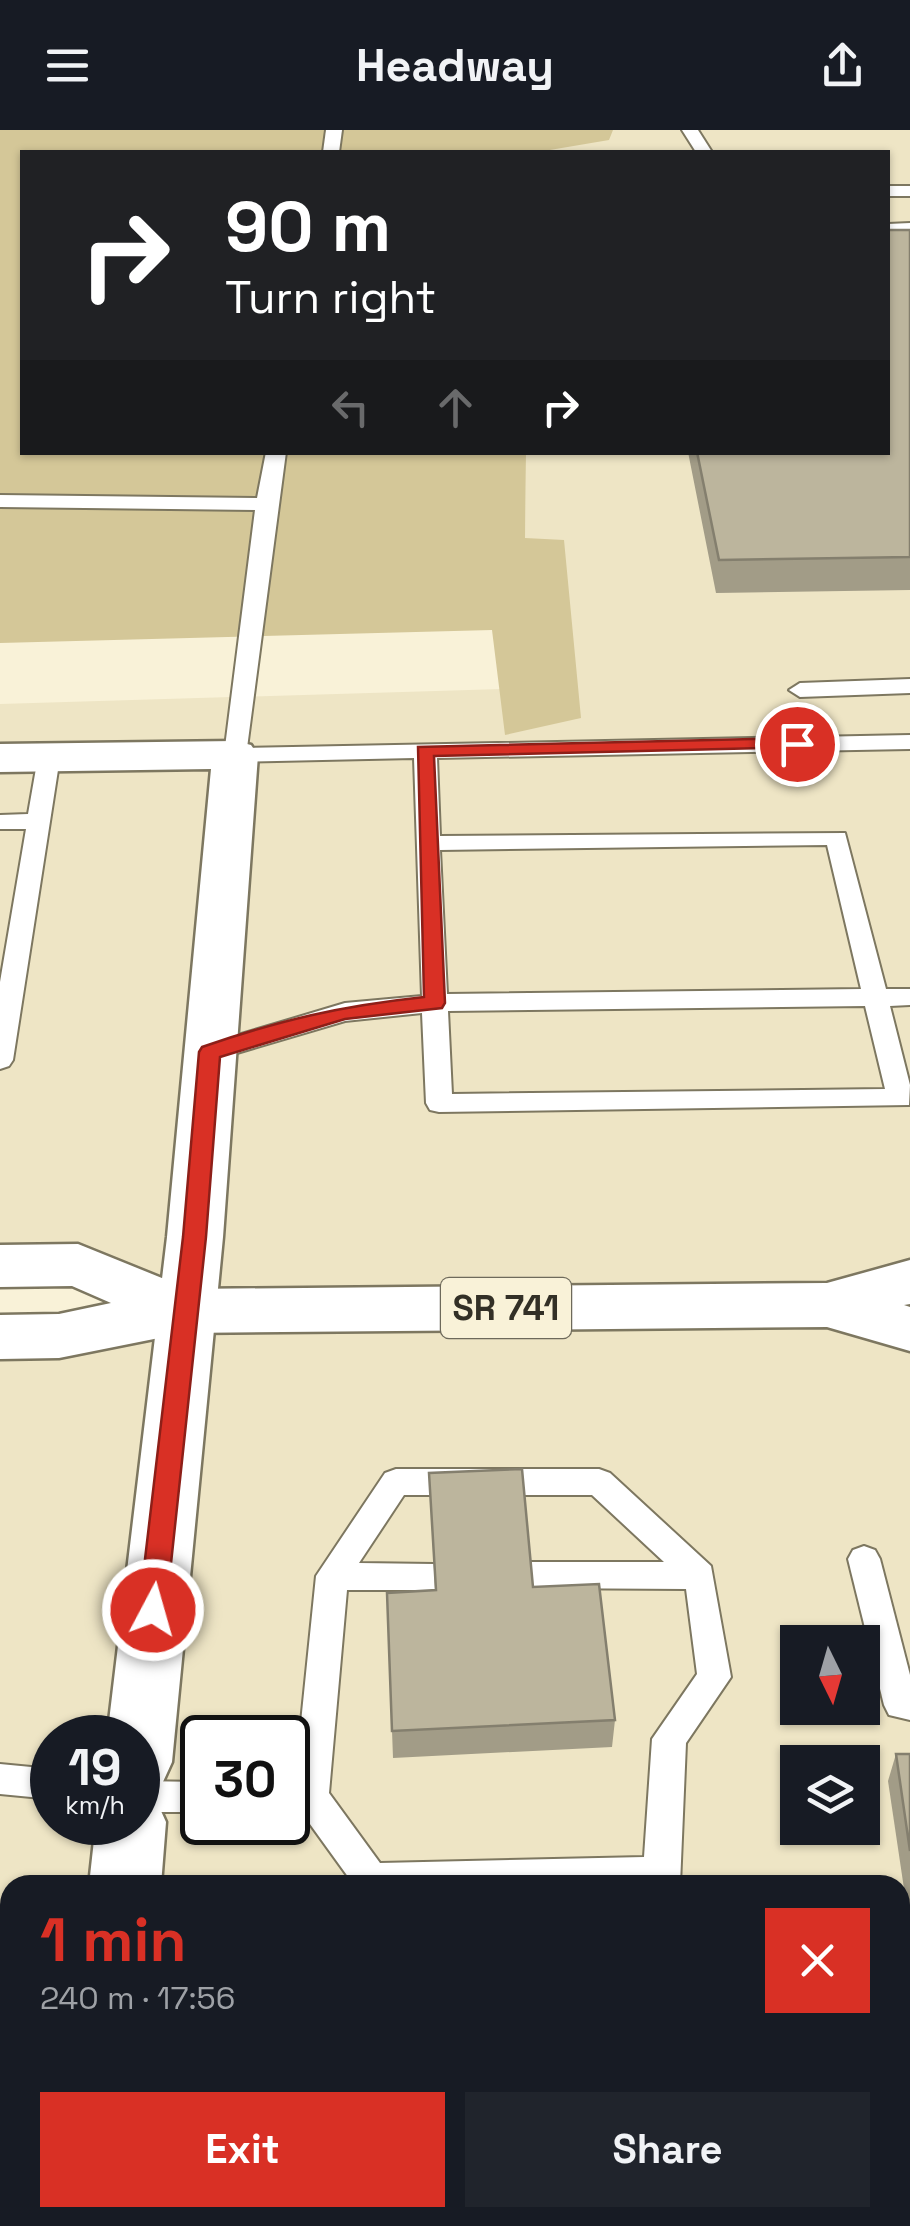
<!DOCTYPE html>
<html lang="en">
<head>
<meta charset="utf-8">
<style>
  body { margin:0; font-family:"Space Grotesk",sans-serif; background:#20242c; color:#f1f3f6; height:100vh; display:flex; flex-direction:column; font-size:38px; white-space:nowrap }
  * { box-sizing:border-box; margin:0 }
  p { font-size:32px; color:#9ea1a6 }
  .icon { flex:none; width:55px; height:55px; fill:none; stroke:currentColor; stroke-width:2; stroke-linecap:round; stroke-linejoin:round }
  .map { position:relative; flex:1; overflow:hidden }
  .side { position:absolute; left:0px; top:1745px; width:910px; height:352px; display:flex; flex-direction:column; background:#171b24; border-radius:30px 30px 0 0; box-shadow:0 2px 8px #0004 }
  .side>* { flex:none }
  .guide { position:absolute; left:20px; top:20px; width:870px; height:305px; border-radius:0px; box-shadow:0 2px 8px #0004; background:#202124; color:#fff; overflow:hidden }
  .needle { width:65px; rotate:175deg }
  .fabs { position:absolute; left:780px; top:1495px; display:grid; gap:20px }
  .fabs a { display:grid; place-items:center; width:100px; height:100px; border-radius:0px; background:#171b24; box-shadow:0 2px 8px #0004; font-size:50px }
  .speed { position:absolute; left:30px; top:1585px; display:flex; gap:20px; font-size:50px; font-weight:700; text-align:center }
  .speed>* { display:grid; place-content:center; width:130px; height:130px; border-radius:50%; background:#171b24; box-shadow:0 2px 8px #0004; line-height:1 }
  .speed small { font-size:25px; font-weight:400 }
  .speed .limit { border:5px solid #111; border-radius:15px; background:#fff; color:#111 }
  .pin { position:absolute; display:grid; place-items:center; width:85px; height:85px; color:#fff; margin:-42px; border:5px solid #fff; border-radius:50%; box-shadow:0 2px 10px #0007 }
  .me { position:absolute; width:110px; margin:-55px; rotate:6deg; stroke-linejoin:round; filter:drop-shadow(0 0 8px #0008) }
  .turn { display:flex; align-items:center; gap:35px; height:210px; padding:0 40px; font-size:45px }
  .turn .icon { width:130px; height:130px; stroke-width:2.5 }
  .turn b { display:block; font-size:70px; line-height:85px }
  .lanes { display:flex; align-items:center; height:95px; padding:0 40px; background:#0003; justify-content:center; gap:50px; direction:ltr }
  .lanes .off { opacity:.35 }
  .round { display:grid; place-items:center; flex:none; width:105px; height:105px; border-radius:0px; background:#20242c }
  .headline { display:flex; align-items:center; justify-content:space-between; height:170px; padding:0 40px }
  h1 { font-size:60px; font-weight:800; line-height:75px; color:#d93025 }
  .cta { display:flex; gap:20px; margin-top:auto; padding:20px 40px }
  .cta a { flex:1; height:115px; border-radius:0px; background:#d93025; color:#fff; font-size:40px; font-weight:800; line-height:115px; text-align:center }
  .cta a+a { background:#20242c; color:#f1f3f6 }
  header { display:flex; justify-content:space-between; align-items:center; height:130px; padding:0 40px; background:#171b24; font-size:45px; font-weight:800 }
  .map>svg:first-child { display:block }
  .built { fill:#eee5c5; fill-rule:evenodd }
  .green { fill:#d4c798 }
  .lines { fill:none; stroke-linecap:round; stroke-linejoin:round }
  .service-casing { stroke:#7d7760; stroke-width:4 }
  .minor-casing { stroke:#7d7760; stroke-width:5 }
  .primary-casing { stroke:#7d7760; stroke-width:5 }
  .service { fill:#fff; fill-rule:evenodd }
  .minor { fill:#fff; fill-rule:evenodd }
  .primary { fill:#fff; fill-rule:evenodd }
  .wall { fill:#a29c87 }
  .building { fill:#bcb59d; stroke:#847f6e; stroke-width:2.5 }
  .route { fill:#d93025; stroke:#8d1f18; stroke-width:2.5 }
  .labels { text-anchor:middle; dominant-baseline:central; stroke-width:8; stroke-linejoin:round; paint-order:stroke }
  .shield { fill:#f9f2d8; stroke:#6e6a5b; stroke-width:2.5 }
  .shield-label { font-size:35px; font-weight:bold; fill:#333026 }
</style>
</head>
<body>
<header><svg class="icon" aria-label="menu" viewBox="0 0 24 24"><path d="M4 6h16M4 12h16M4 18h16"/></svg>Headway<svg class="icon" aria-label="share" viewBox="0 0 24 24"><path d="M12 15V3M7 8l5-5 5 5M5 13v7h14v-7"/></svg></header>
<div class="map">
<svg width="910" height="2096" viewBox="0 0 910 2096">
  <rect width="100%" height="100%" fill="#f9f2d8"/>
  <path class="built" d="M529,0H910V2096H0V1207L182,1181L0,1136V574L536,558L524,484L526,323L888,322V22H529ZM798,1512H862V1578H798ZM52,1608H138V1692H52ZM202,1608H288V1692H202ZM798,1632H862V1698H798ZM10,1755H900V2088H10Z"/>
  <path class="green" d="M0,0H613L609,10L538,22H22V322L526,323L525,408L564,410L581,588L505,605L492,500L0,513Z"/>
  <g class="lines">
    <g class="service-casing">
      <g id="service">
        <path d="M326,0H342L339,22H323Z"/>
        <path d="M682,0H698L712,22H696Z"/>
        <rect x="888" y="56" width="22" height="10"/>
        <path d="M910,93V103L888,104V94Z"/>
        <path d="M266,322H286L247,618L910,605V619L437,628L440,706L845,703L886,859H910V875L890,876L910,955L909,975L439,982L430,980L426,973L422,883L345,891L210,931L201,928L197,922L201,916L345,873L422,866L414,628L235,632L224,625L255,380L0,377V365L257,368ZM827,715L861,859L447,864L440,720ZM865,876L885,959L452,964L448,881Z"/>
        <path d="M910,549V563L800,567L789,560L800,553Z"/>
        <path d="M49,620L60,627L13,930L9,936L0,939V852L26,699H0V685L28,684L38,627Z"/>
        <path d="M396,1339H599L610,1343L711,1436L731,1547L686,1613L680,1755H354L302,1683L288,1682V1652L295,1651L316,1446L385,1343ZM404,1365H592L664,1432H528L517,1436L512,1445L517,1454L528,1458L686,1459L697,1544L652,1609L644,1727L380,1733L329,1663L347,1460H434L445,1457L450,1447L445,1437L434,1434L359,1433Z"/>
        <path d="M864,1416L875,1420L880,1429L910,1545V1590L889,1585L884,1575L848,1429L853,1420Z"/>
        <path d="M0,1634L52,1639V1669L0,1664Z"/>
        <path d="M138,1651L202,1652V1682H138Z"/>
        <path d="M683,2088H722L724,2096H684Z"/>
      </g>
    </g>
    <g class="minor-casing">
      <g id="minor">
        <path d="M235,611L251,615L258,625L223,1107L172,1632L162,1654L138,1663V1608H107L167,1107L211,639L0,642V614Z"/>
        <path d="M138,1663L156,1670L166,1692L161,1755H89L96,1692H138Z"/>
        <path d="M53,2088H131L130,2096H52Z"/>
      </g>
    </g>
    <g class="primary-casing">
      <path id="primary" d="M78,1114L189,1159L827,1153L910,1130V1174L904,1175L910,1177V1221L827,1197L184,1203L59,1228L0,1229V1185L59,1184L111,1173L72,1156L0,1157V1115Z"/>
    </g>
    <use href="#service" class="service"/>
    <use href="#minor" class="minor"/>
    <use href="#primary" class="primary"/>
  </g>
  <g class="wall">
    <path d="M910,100V460L716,463L688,322H888Z"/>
    <path d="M429,1343L533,1457L615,1590L612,1617L393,1628L387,1463L435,1460Z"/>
    <path d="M896,1624H910V1799L888,1651Z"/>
  </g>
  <g class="building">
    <path d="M888,100H910V427L719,430L697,322H888Z"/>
    <path d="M522,1339L533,1457L599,1454L615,1590L392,1601L387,1463L436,1460L429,1343Z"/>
    <path d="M896,1624H910V1721Z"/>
  </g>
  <path class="route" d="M797,608L803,610V617L434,626L445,873L442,878L345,889L220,927L206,1107L166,1480L162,1488L153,1492L143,1488L139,1480L183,1107L199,922L202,917C280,890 341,876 424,867L418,617Z"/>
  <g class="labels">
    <rect class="shield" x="441" y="1148" width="130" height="60" rx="8"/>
    <g class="shield-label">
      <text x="506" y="1178">SR 741</text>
    </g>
  </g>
</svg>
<div class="fabs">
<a><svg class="needle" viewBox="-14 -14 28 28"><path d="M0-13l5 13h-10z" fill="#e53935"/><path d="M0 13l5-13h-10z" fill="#9ea1a6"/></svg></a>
<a><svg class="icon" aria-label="layers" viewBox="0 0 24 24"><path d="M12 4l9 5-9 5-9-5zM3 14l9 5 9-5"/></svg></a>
</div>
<div class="speed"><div>19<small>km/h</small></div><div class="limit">30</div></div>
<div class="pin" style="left:797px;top:614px;background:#d93025"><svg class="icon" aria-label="arrive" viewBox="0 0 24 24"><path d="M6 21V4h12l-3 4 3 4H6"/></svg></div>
<svg class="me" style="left:153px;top:1480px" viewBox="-20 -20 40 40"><circle r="17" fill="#d93025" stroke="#fff" stroke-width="3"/><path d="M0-11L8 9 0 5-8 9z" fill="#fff"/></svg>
<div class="guide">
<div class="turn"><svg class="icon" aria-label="right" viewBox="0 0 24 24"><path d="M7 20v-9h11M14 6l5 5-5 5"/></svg><div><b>90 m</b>Turn right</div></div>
<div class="lanes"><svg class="icon off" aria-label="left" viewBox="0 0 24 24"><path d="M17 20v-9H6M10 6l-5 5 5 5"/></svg><svg class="icon off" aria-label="ahead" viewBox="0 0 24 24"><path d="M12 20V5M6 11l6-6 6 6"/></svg><svg class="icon" aria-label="right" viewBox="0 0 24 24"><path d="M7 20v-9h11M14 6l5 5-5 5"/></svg></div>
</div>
<section class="side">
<div class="headline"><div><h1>1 min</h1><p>240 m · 17:56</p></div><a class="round" style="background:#d93025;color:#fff"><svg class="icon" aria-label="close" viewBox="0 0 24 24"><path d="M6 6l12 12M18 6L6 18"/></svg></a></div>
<div class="cta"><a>Exit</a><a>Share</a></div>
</section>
</div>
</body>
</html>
